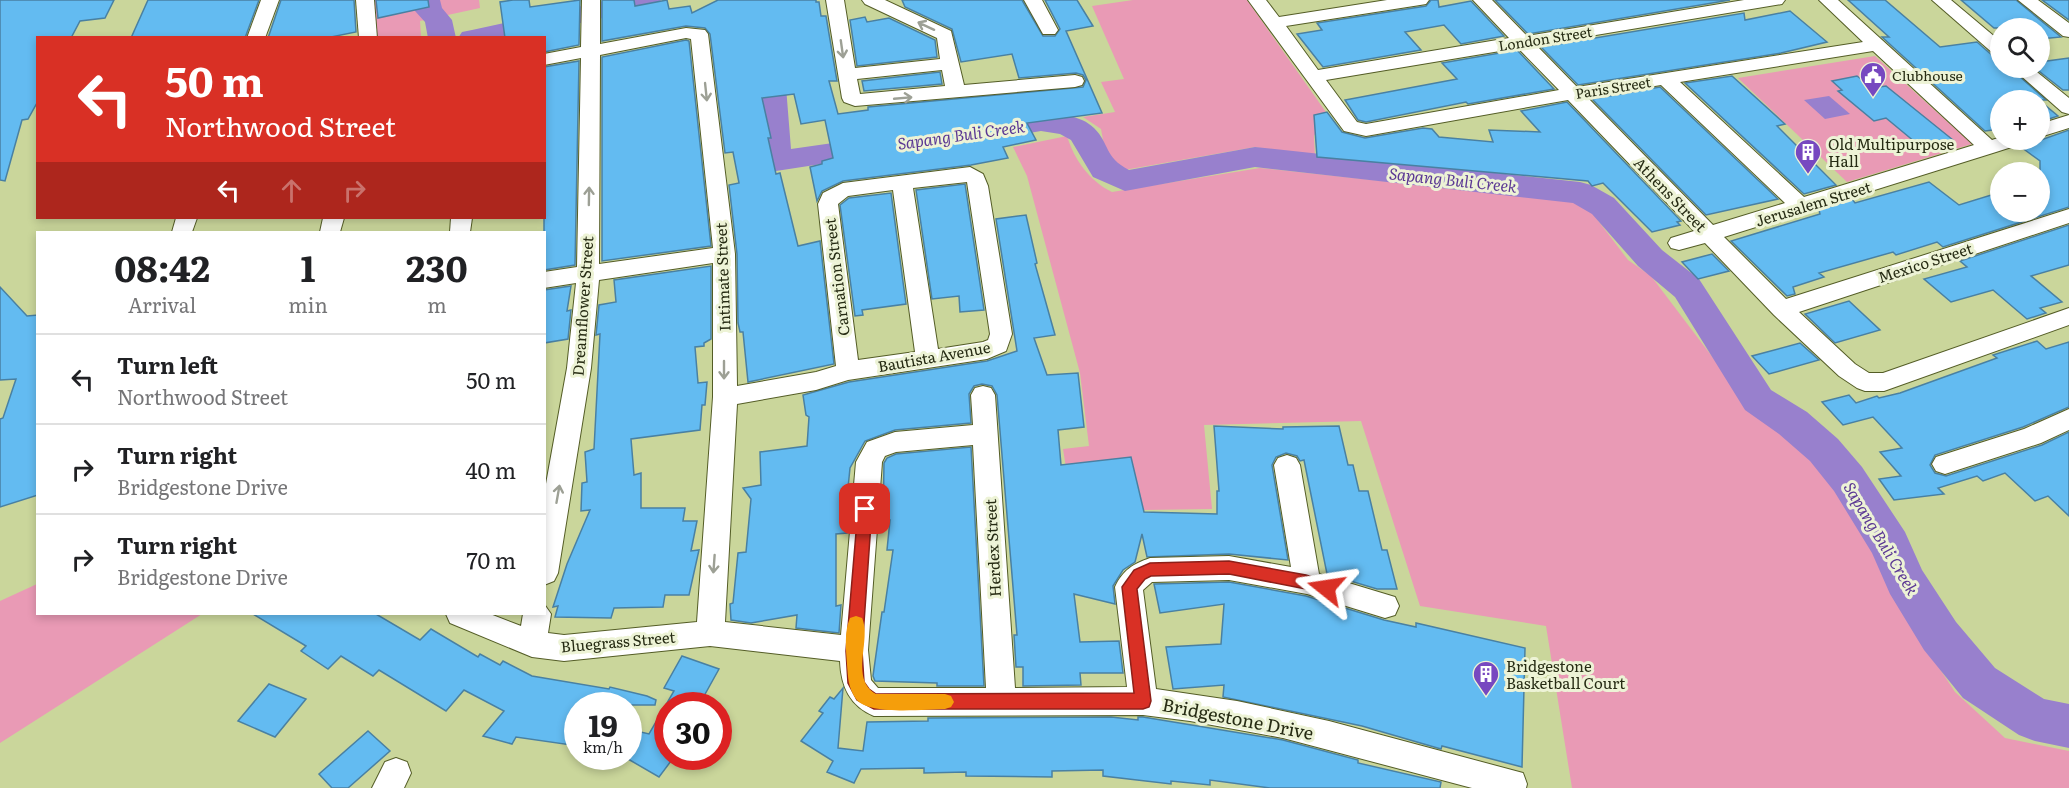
<!DOCTYPE html>
<html lang="en">
<head>
<meta charset="utf-8">
<style>
  body { margin:0; font-family:Literata,serif; background:#f6f6f6; color:#202124; height:100vh; display:flex; flex-direction:column; font-size:22px; white-space:nowrap }
  * { box-sizing:border-box; margin:0 }
  p { font-size:20px; color:#757577 }
  .icon { flex:none; width:33px; height:33px; fill:none; stroke:currentColor; stroke-width:2; stroke-linecap:round; stroke-linejoin:round }
  .map { position:relative; flex:1; overflow:hidden }
  .details { position:absolute; left:36px; top:231px; width:510px; height:384px; display:flex; flex-direction:column; background:#fff; border-radius:0px; box-shadow:0 3px 9px #0003 }
  .details>* { flex:none }
  .guide { position:absolute; left:36px; top:36px; width:510px; height:183px; border-radius:0px; box-shadow:0 3px 9px #0003; background:#d93025; color:#fff; overflow:hidden }
  .fabs { position:absolute; left:1990px; top:18px; display:grid; gap:12px }
  .fabs a { display:grid; place-items:center; width:60px; height:60px; border-radius:50%; background:#fff; box-shadow:0 3px 9px #0003; font-size:30px }
  .speed { position:absolute; left:564px; top:692px; display:flex; gap:12px; font-size:30px; font-weight:700; text-align:center }
  .speed>* { display:grid; place-content:center; width:78px; height:78px; border-radius:50%; background:#fff; box-shadow:0 3px 9px #0003; line-height:1 }
  .speed small { font-size:15px; font-weight:400 }
  .speed .limit { border:9px solid #d22; background:#fff; color:#111 }
  .pin { position:absolute; display:grid; place-items:center; width:51px; height:51px; color:#fff; margin:-26px; border-radius:12px; box-shadow:0 3px 9px #0006 }
  .me { position:absolute; width:66px; margin:-33px; rotate:285deg; stroke-linejoin:round; filter:drop-shadow(0 0 4px #0008) }
  .turn { display:flex; align-items:center; gap:21px; height:126px; padding:0 30px; font-size:27px }
  .turn .icon { width:78px; height:78px; stroke-width:2.5 }
  .turn b { display:block; font-size:42px; line-height:51px }
  .lanes { display:flex; align-items:center; height:57px; padding:0 30px; background:#0003; justify-content:center; gap:30px; direction:ltr }
  .lanes .off { opacity:.35 }
  .eta { display:flex; justify-content:space-evenly; align-items:center; height:102px; text-align:center }
  .eta b { font-size:36px; font-weight:700; line-height:42px }
  ul { padding:0; list-style:none }
  li { display:flex; align-items:center; gap:18px; height:90px; padding:0 30px; border-top:2px solid #e0e0e0 }
  li div { flex:1 }
  li b { display:block; font-size:22px }
  li em { font-style:normal }
  .map>svg:first-child { display:block }
  .green { fill:#e99ab5 }
  .water { fill:#9880cd }
  .lines { fill:none; stroke-linecap:round; stroke-linejoin:round }
  .river { fill:#9880cd; fill-rule:evenodd }
  .building { fill:#63bbf1; stroke:#4980a2; stroke-width:1.5 }
  .minor-casing { stroke:#545d26; stroke-width:2 }
  .minor { fill:#fff; fill-rule:evenodd }
  .oneway { stroke:#9da095 }
  .route { fill:#d93025; stroke:#8d1f18; stroke-width:1.5 }
  .slow { fill:#f59e0b }
  .labels { text-anchor:middle; dominant-baseline:central; stroke-width:6; stroke-linejoin:round; paint-order:stroke }
  .far-street-label { font-size:14px; fill:#262b13; stroke:#edf3d6 }
  .far-poi-label { font-size:14px; fill:#262b13; stroke:#edf3d6; text-anchor:start }
  .poi-label { font-size:15px; fill:#262b13; stroke:#edf3d6; text-anchor:start }
  .street-label { font-size:15px; fill:#262b13; stroke:#edf3d6 }
  .water-label { font-size:16px; font-style:italic; fill:#5b3894; stroke:#edf3d6 }
  .near-street-label { font-size:18px; fill:#262b13; stroke:#edf3d6 }
</style>
</head>
<body>
<div class="map">
<svg width="2069" height="788" viewBox="0 0 2069 788">
  <rect width="100%" height="100%" fill="#cad69b"/>
  <g class="green">
    <path d="M372,0H479L480,8L420,21L421,37H375Z"/>
    <path d="M1133,0H1247L1340,132L1314,135L1315,158L1255,147L1124,170L1106,156L1101,129L1083,117L1115,112L1101,82L1124,79L1092,6Z"/>
    <path d="M1875,56L1972,144L1847,182L1738,78Z"/>
    <path d="M1067,136C1074,159 1089,181 1112,192L1260,168L1567,201L1580,204L1590,210L1628,260L1651,276L1748,404L1835,474L1888,565L1893,598L1955,692L2005,738L2069,751V788H1572L1546,626L1420,606L1361,421L1204,425L1212,509L1073,511L1063,449L1089,446L1080,373L1027,176L1013,147Z"/>
    <path d="M37,584L38,614H202L0,743V601Z"/>
  </g>
  <path class="water" d="M1829,96L1850,114L1825,119L1804,100Z"/>
  <g class="lines">
    <g class="river">
      <path d="M412,0H440L442,8L452,20L456,38H428L425,22L415,11Z"/>
      <path d="M609,0H661L657,6L513,38H458L462,32L472,30Z"/>
      <path d="M751,0H779L791,149L882,136L893,139L897,146L893,153L776,171L765,168L760,161Z"/>
      <path d="M1041,113C1058,114 1081,115 1094,128C1110,144 1104,157 1129,170L1255,147L1580,182L1591,185L1614,198L1662,250L1699,279L1771,390L1807,412L1838,439L1862,467L1905,532L1922,570L1956,622L1995,668L2044,699L2069,704V748L2035,741L2019,735L1963,698L1924,650L1890,594L1872,553L1834,491L1810,461L1779,434L1745,410L1675,297L1638,266L1592,214L1573,203L1255,167L1125,191L1093,177L1071,140L1060,134L1041,131L977,142L966,139L962,132L966,125Z"/>
    </g>
  </g>
  <g class="building">
    <path d="M0,0H114L105,18L80,21L71,38H38V101L28,119L22,120L5,181L0,180Z"/>
    <path d="M148,0H259L245,38H131Z"/>
    <path d="M281,0H354L356,32L326,38H268Z"/>
    <path d="M376,0H428L429,7L378,18Z"/>
    <path d="M513,0H529L530,7L580,0L579,45L544,52V38H505L500,2Z"/>
    <path d="M602,0H634L635,6L667,0L669,9L690,6L692,13L718,0H816V2H819L821,16H826L837,81H829L838,114L868,110V107L1083,87L1086,80L1083,75L1076,73L1019,78L1012,54L961,62L952,29L905,7L902,0H1022L1043,36H1055L1060,29L1045,0H1077L1093,26L1066,31L1102,113L1027,123L1036,140L1003,147L1008,158L971,165L843,181L822,191L817,201L810,167L822,164V161L833,158L825,120L801,124L794,94L762,98L771,138H768L776,174L780,173L798,246L820,241L834,364L748,382L743,332H740L738,323L737,254L729,185L739,183L733,152L725,153L710,34L705,28L686,26L602,41Z"/>
    <path d="M1431,0H1438L1439,7L1471,1L1504,36L1461,44L1444,25L1405,32L1421,50L1323,67L1297,34L1322,30L1317,23L1426,6Z"/>
    <path d="M1495,0H1730L1528,34Z"/>
    <path d="M1848,0H1885L1940,47L1977,42L1994,57L2001,58V68H2010L2046,100H2001V129L1985,131L1882,37H1889Z"/>
    <path d="M1961,0H2016L2061,37L2040,39V28H1994Z"/>
    <path d="M2042,0H2069V20Z"/>
    <path d="M1790,11L1827,42L1781,53L1578,85L1541,47L1744,13L1745,20Z"/>
    <path d="M865,17L867,22L889,18L935,40L937,57L857,66L850,20Z"/>
    <path d="M686,40L689,41L711,246L602,261V57Z"/>
    <path d="M1517,50L1554,89L1468,104L1466,102L1366,122L1358,120L1345,100L1457,79L1442,63Z"/>
    <path d="M2069,58V90H2063L2035,68H2040V62Z"/>
    <path d="M579,61L575,265L544,270V67Z"/>
    <path d="M940,72L942,84L864,91L862,81Z"/>
    <path d="M1732,76L1785,124L1777,126L1836,185L1804,194L1685,83Z"/>
    <path d="M1857,76L1873,88L1886,86L1953,140L1921,147L1886,118L1874,121L1838,91L1842,90L1832,81Z"/>
    <path d="M1660,87L1778,199L1706,215L1592,99Z"/>
    <path d="M2040,101L2058,116L2040,122Z"/>
    <path d="M1567,102L1681,221L1677,222L1680,225L1652,232L1603,183L1592,186L1588,181L1317,157L1314,115L1327,112L1342,132L1365,138L1423,128L1432,129L1439,137L1493,142L1489,130L1540,132L1521,111Z"/>
    <path d="M2069,130V207L1943,247L1937,242L1896,255L1893,252L1819,273L1824,277L1793,287L1795,294L1787,296L1731,241L1820,214L1819,210L1852,199L1855,203L1929,182L1959,205L2001,192V212H2040V161L2021,147Z"/>
    <path d="M965,184L984,310L960,312L959,296L932,299L916,190Z"/>
    <path d="M891,193L906,304L862,310L863,315L855,316L840,205L849,198Z"/>
    <path d="M1026,215L1037,263L1035,264L1055,335L1034,338L1047,375L1078,373L1084,427L1058,430L1061,465L1131,457L1144,512L1217,514V491H1219L1214,426L1283,429V427L1339,426L1348,465H1353L1359,491H1368L1382,550H1387L1397,589H1377L1327,574L1304,460L1300,461L1297,456L1286,453L1276,457L1272,465L1288,560L1229,554L1147,557L1142,534L1135,562L1123,570L1113,586L1115,604L1074,594L1080,642L1119,641L1123,673H1080L1081,685L1023,686V667H1016L1014,635H1017L997,395L992,386L982,384L974,386L969,394L971,423L895,430L865,441L850,468L847,498V533L836,534V606L841,605L839,633L796,628L797,615L751,623L731,620L730,604L733,603L738,553L746,552L751,499L743,488L761,485L760,452L807,446L809,417L806,415L803,395L849,382L987,361L1017,351L996,219Z"/>
    <path d="M2069,225V265L2031,276L2062,302L2040,308L2046,313L2027,319L1993,290L1951,302L1924,279L1967,267L1960,261Z"/>
    <path d="M1712,254L1729,271L1698,279L1682,262Z"/>
    <path d="M711,266V339L704,343V346L695,347L698,383L707,382L705,405H702L700,430L631,439L634,475L641,473V508H685L683,521H697L691,551L699,550L689,595H665L663,607L614,608L611,618L555,617L558,606L553,607L567,564L590,510L581,511L582,483L587,482L585,452L594,449L600,334L596,335L599,305L616,302L614,280Z"/>
    <path d="M571,286L567,311L571,310L568,339L544,343V290Z"/>
    <path d="M0,287L27,316L38,315V495L0,507V419L3,418L16,379L0,380Z"/>
    <path d="M1849,301L1880,330L1835,343L1805,314Z"/>
    <path d="M2037,341L2046,349L2069,342V407L2023,427L1935,455L1930,465L1935,473L1946,476L2042,445L2069,432V516L2048,496L2035,501L2005,473L1983,481L1977,476L1938,488L1944,494L1894,500L1879,479L1901,476L1880,452L1902,448L1873,417L1843,425L1822,402L1849,395L1856,403L1877,396L1879,398L1900,393L1997,358L1993,355Z"/>
    <path d="M1800,343L1819,360L1769,374L1752,356Z"/>
    <path d="M971,447L984,686H937V683L875,681L873,676L882,612H884L893,550H887L890,520H883L884,463L887,458L896,454Z"/>
    <path d="M1229,582L1306,596L1384,620L1416,627V623L1525,648L1522,767L1442,746L1441,749L1362,726L1223,697L1224,685L1173,689L1166,647L1221,644L1224,604L1160,613L1154,584Z"/>
    <path d="M253,614H376L420,640L431,629L478,657L480,654L500,665L503,661L532,676L609,689L610,687L647,696L656,700L655,705H578V746L516,737L512,744L483,736L504,711L464,690L446,711L379,670L373,676L341,656L328,669L301,651L306,646Z"/>
    <path d="M682,656L719,669L699,705H668V756L674,757L659,777L628,759V729L649,734L674,691L664,688Z"/>
    <path d="M269,684L306,699L275,737L238,721Z"/>
    <path d="M843,688L838,748L863,751L867,722L928,721V718L1111,717L1138,720V717H1143L1283,740L1358,760V763L1441,782L1440,788H1270L1210,780V785L1171,781V784L1103,776V770L1052,771V777L966,776V772L924,773V768L861,769L854,783L827,772L833,761L801,741L823,713L819,711L830,697L834,699Z"/>
    <path d="M368,731L390,751L348,788H332L319,774Z"/>
  </g>
  <g class="lines">
    <g class="minor-casing">
      <g id="minor">
        <path d="M261,0H279L265,38H247Z"/>
        <path d="M356,0H374L377,38H359Z"/>
        <path d="M582,0H600V44L686,28L705,30L708,34L735,254L737,386L816,372L836,366L818,204L823,193L843,183L970,167L983,174L988,186L1012,334L1006,351L987,359L848,380L816,390L737,404L725,622L841,635L856,462L867,442L895,432L973,425L971,395L975,388L983,386L991,388L995,395L1015,688L1127,687L1115,587C1123,570 1133,564 1150,558L1229,556L1291,567L1274,465L1278,458L1287,455L1296,458L1300,465L1319,574L1395,597L1399,606L1395,615L1385,618L1307,594L1229,580L1152,582L1143,590L1156,689L1237,701L1329,721L1523,773L1527,784L1526,788H1472L1283,738L1190,721L1143,715L874,716C850,706 841,687 840,661L710,646L564,661L532,657L450,623L446,614H490L521,626L523,614H544V604L551,614L548,633L564,635L697,622L713,397V263L599,280L591,368L558,573L554,581L544,585V495L567,368L576,283L544,288V272L577,267L581,58L544,65V54L581,47ZM686,38L691,39L713,248L599,264L600,55ZM967,182L990,334L988,340L983,342L938,349L913,188ZM893,190L915,352L858,360L838,204L848,196ZM973,445L986,688H878L871,680L868,650L882,462L885,456L896,452Z"/>
        <path d="M826,0H844L855,68L940,59L937,38L865,4L862,0H885L951,31L964,85L1075,75L1082,77L1084,81L1082,85L1075,87L855,106L844,102L842,98ZM942,70L945,86L860,94L857,79Z"/>
        <path d="M1024,0H1042L1058,30L1055,34H1043Z"/>
        <path d="M1248,0H1266L1279,17L1387,0H1429L1426,4L1420,5L1286,26L1318,70L1509,38L1473,0H1492L1527,36L1744,0H1785L1782,4L1536,45L1577,87L1863,42L1819,0H1838L1992,140L2001,137V140H2024L2021,144L1996,152L1724,237L1786,299L2069,209V223L1799,312L1855,364L1869,373H1883L2069,308V325L1884,391H1865L1857,388L1839,376L1774,315L1705,243L1679,250L1671,248L1668,243L1671,238L1694,231L1568,100L1366,136L1344,131ZM1518,48L1559,90L1366,124L1357,122L1326,80ZM1873,51L1974,145L1804,197L1680,82ZM1661,85L1785,203L1713,225L1587,97Z"/>
        <path d="M1932,0H1951L2001,42V56L1995,55Z"/>
        <path d="M2018,0H2038L2069,23V37L2063,36Z"/>
        <path d="M2012,68H2032L2069,98V114L2062,112Z"/>
        <path d="M2069,115V128L2040,137V124Z"/>
        <path d="M176,218H197L192,232H172Z"/>
        <path d="M323,218H344L340,232H320Z"/>
        <path d="M451,218H472L470,232H450Z"/>
        <path d="M2069,409V430L2041,443L1945,474L1936,471L1932,464L1936,457L2024,429Z"/>
        <path d="M396,758L407,762L411,773L404,788H372L385,762Z"/>
      </g>
    </g>
    <use href="#minor" class="minor"/>
  </g>
  <defs><path id="oneway-shaft" d="M-6 0H5M1.5-3L5.5 0L1.5 3" fill="none" stroke-width="1.6" stroke-linecap="round" stroke-linejoin="round" transform="scale(1.5)"/></defs>
  <g class="oneway">
    <use href="#oneway-shaft" transform="translate(926 26) rotate(-155)"/>
    <use href="#oneway-shaft" transform="translate(842 49) rotate(82)"/>
    <use href="#oneway-shaft" transform="translate(706 92) rotate(84)"/>
    <use href="#oneway-shaft" transform="translate(903 98) rotate(-5)"/>
    <use href="#oneway-shaft" transform="translate(589 196) rotate(-89)"/>
    <use href="#oneway-shaft" transform="translate(724 370) rotate(90)"/>
    <use href="#oneway-shaft" transform="translate(558 494) rotate(-80)"/>
    <use href="#oneway-shaft" transform="translate(714 564) rotate(94)"/>
  </g>
  <path class="route" d="M865,503L870,505L872,509L862,651L864,682L869,689L876,694L1134,693L1122,587L1134,570L1150,563L1229,561L1306,575L1332,583L1334,588L1332,593L1326,595L1306,589L1229,574L1151,576L1145,579L1137,589L1151,701L1149,707L1143,709H874L857,700L848,683L846,651L858,509L860,505Z"/>
  <path class="slow" d="M856,616L862,618C872,640 849,678 876,694H945L951,696L954,702L951,707L945,709C925,709 869,716 856,699C848,688 848,676 847,664C846,650 844,631 850,618Z"/>
  <defs>
    <g id="civic-pin" transform="scale(1.35)"><path d="M0 17L-7.5 6A9.5 9.5 0 1 1 7.5 6Z" fill="#7748c0" stroke="#edf3d6"/><path d="M-.6-6.5H3V-4.5H.6V-3L4-1V1h2V6H-6V1h2V-1L-.6-3ZM-1.2 2.5V6h2.4V2.5Z" fill="#fff"/></g>
    <g id="building-pin" transform="scale(1.35)"><path d="M0 17L-7.5 6A9.5 9.5 0 1 1 7.5 6Z" fill="#7748c0" stroke="#edf3d6"/><path d="M-4-6H4V6H1V3H-1V6H-4ZM-2.5-4.3h1.7v1.8h-1.7ZM.8-4.3h1.7v1.8H.8ZM-2.5-1h1.7V.8h-1.7ZM.8-1h1.7V.8H.8Z" fill="#fff"/></g>
  </defs>
  <g fill-rule="evenodd">
    <use href="#civic-pin" x="1873" y="75"/>
    <use href="#building-pin" x="1808" y="152"/>
    <use href="#building-pin" x="1486" y="674"/>
  </g>
  <g class="labels">
    <g class="far-street-label">
      <text transform="translate(1545 38) rotate(-9)">London Street</text>
      <text transform="translate(1613 87) rotate(-9)">Paris Street</text>
    </g>
    <g class="far-poi-label">
      <text x="1892" y="75">Clubhouse</text>
    </g>
    <g class="poi-label">
      <text x="1828" y="143">Old Multipurpose<tspan x="1828" dy="17">Hall</tspan></text>
      <text x="1506" y="665">Bridgestone<tspan x="1506" dy="17">Basketball Court</tspan></text>
    </g>
    <g class="street-label">
      <text transform="translate(1671 194) rotate(46)">Athens Street</text>
      <text transform="translate(1813 203) rotate(-17)">Jerusalem Street</text>
      <text transform="translate(1925 262) rotate(-18)">Mexico Street</text>
      <text transform="translate(722 277) rotate(-92)">Intimate Street</text>
      <text transform="translate(836 277) rotate(-97)">Carnation Street</text>
      <text transform="translate(582 306) rotate(-86)">Dreamflower Street</text>
      <text transform="translate(934 356) rotate(-10)">Bautista Avenue</text>
      <text transform="translate(992 548) rotate(-93)">Herdex Street</text>
      <text transform="translate(618 641) rotate(-5)">Bluegrass Street</text>
    </g>
    <g class="water-label">
      <text transform="translate(961 134) rotate(-8)">Sapang Buli Creek</text>
      <text transform="translate(1453 179) rotate(6)">Sapang Buli Creek</text>
      <text transform="translate(1882 538) rotate(59)">Sapang Buli Creek</text>
    </g>
    <g class="near-street-label">
      <text transform="translate(1238 718) rotate(11)">Bridgestone Drive</text>
    </g>
  </g>
</svg>
<div class="fabs">
<a><svg class="icon" aria-label="search" viewBox="0 0 24 24"><circle cx="10" cy="10" r="6"/><path d="M15 15l6 6"/></svg></a>
<a>+</a>
<a>−</a>
</div>
<div class="speed"><div>19<small>km/h</small></div><div class="limit">30</div></div>
<div class="pin" style="left:865px;top:509px;background:#d93025"><svg class="icon" aria-label="arrive" viewBox="0 0 24 24"><path d="M6 21V4h12l-3 4 3 4H6"/></svg></div>
<svg class="me" style="left:1326px;top:588px" viewBox="-20 -20 40 40"><path d="M0-17L14 15 0 8-14 15z" fill="#d93025" stroke="#fff" stroke-width="4"/></svg>
<div class="guide">
<div class="turn"><svg class="icon" aria-label="left" viewBox="0 0 24 24"><path d="M17 20v-9H6M10 6l-5 5 5 5"/></svg><div><b>50 m</b>Northwood Street</div></div>
<div class="lanes"><svg class="icon" aria-label="left" viewBox="0 0 24 24"><path d="M17 20v-9H6M10 6l-5 5 5 5"/></svg><svg class="icon off" aria-label="ahead" viewBox="0 0 24 24"><path d="M12 20V5M6 11l6-6 6 6"/></svg><svg class="icon off" aria-label="right" viewBox="0 0 24 24"><path d="M7 20v-9h11M14 6l5 5-5 5"/></svg></div>
</div>
<section class="details">
<div class="eta">
<div><b>08:42</b><p>Arrival</p></div>
<div><b>1</b><p>min</p></div>
<div><b>230</b><p>m</p></div>
</div>
<ul>
<li><svg class="icon" aria-label="left" viewBox="0 0 24 24"><path d="M17 20v-9H6M10 6l-5 5 5 5"/></svg><div><b>Turn left</b><p>Northwood Street</p></div><em>50 m</em></li>
<li><svg class="icon" aria-label="right" viewBox="0 0 24 24"><path d="M7 20v-9h11M14 6l5 5-5 5"/></svg><div><b>Turn right</b><p>Bridgestone Drive</p></div><em>40 m</em></li>
<li><svg class="icon" aria-label="right" viewBox="0 0 24 24"><path d="M7 20v-9h11M14 6l5 5-5 5"/></svg><div><b>Turn right</b><p>Bridgestone Drive</p></div><em>70 m</em></li>
</ul>
</section>
</div>
</body>
</html>
